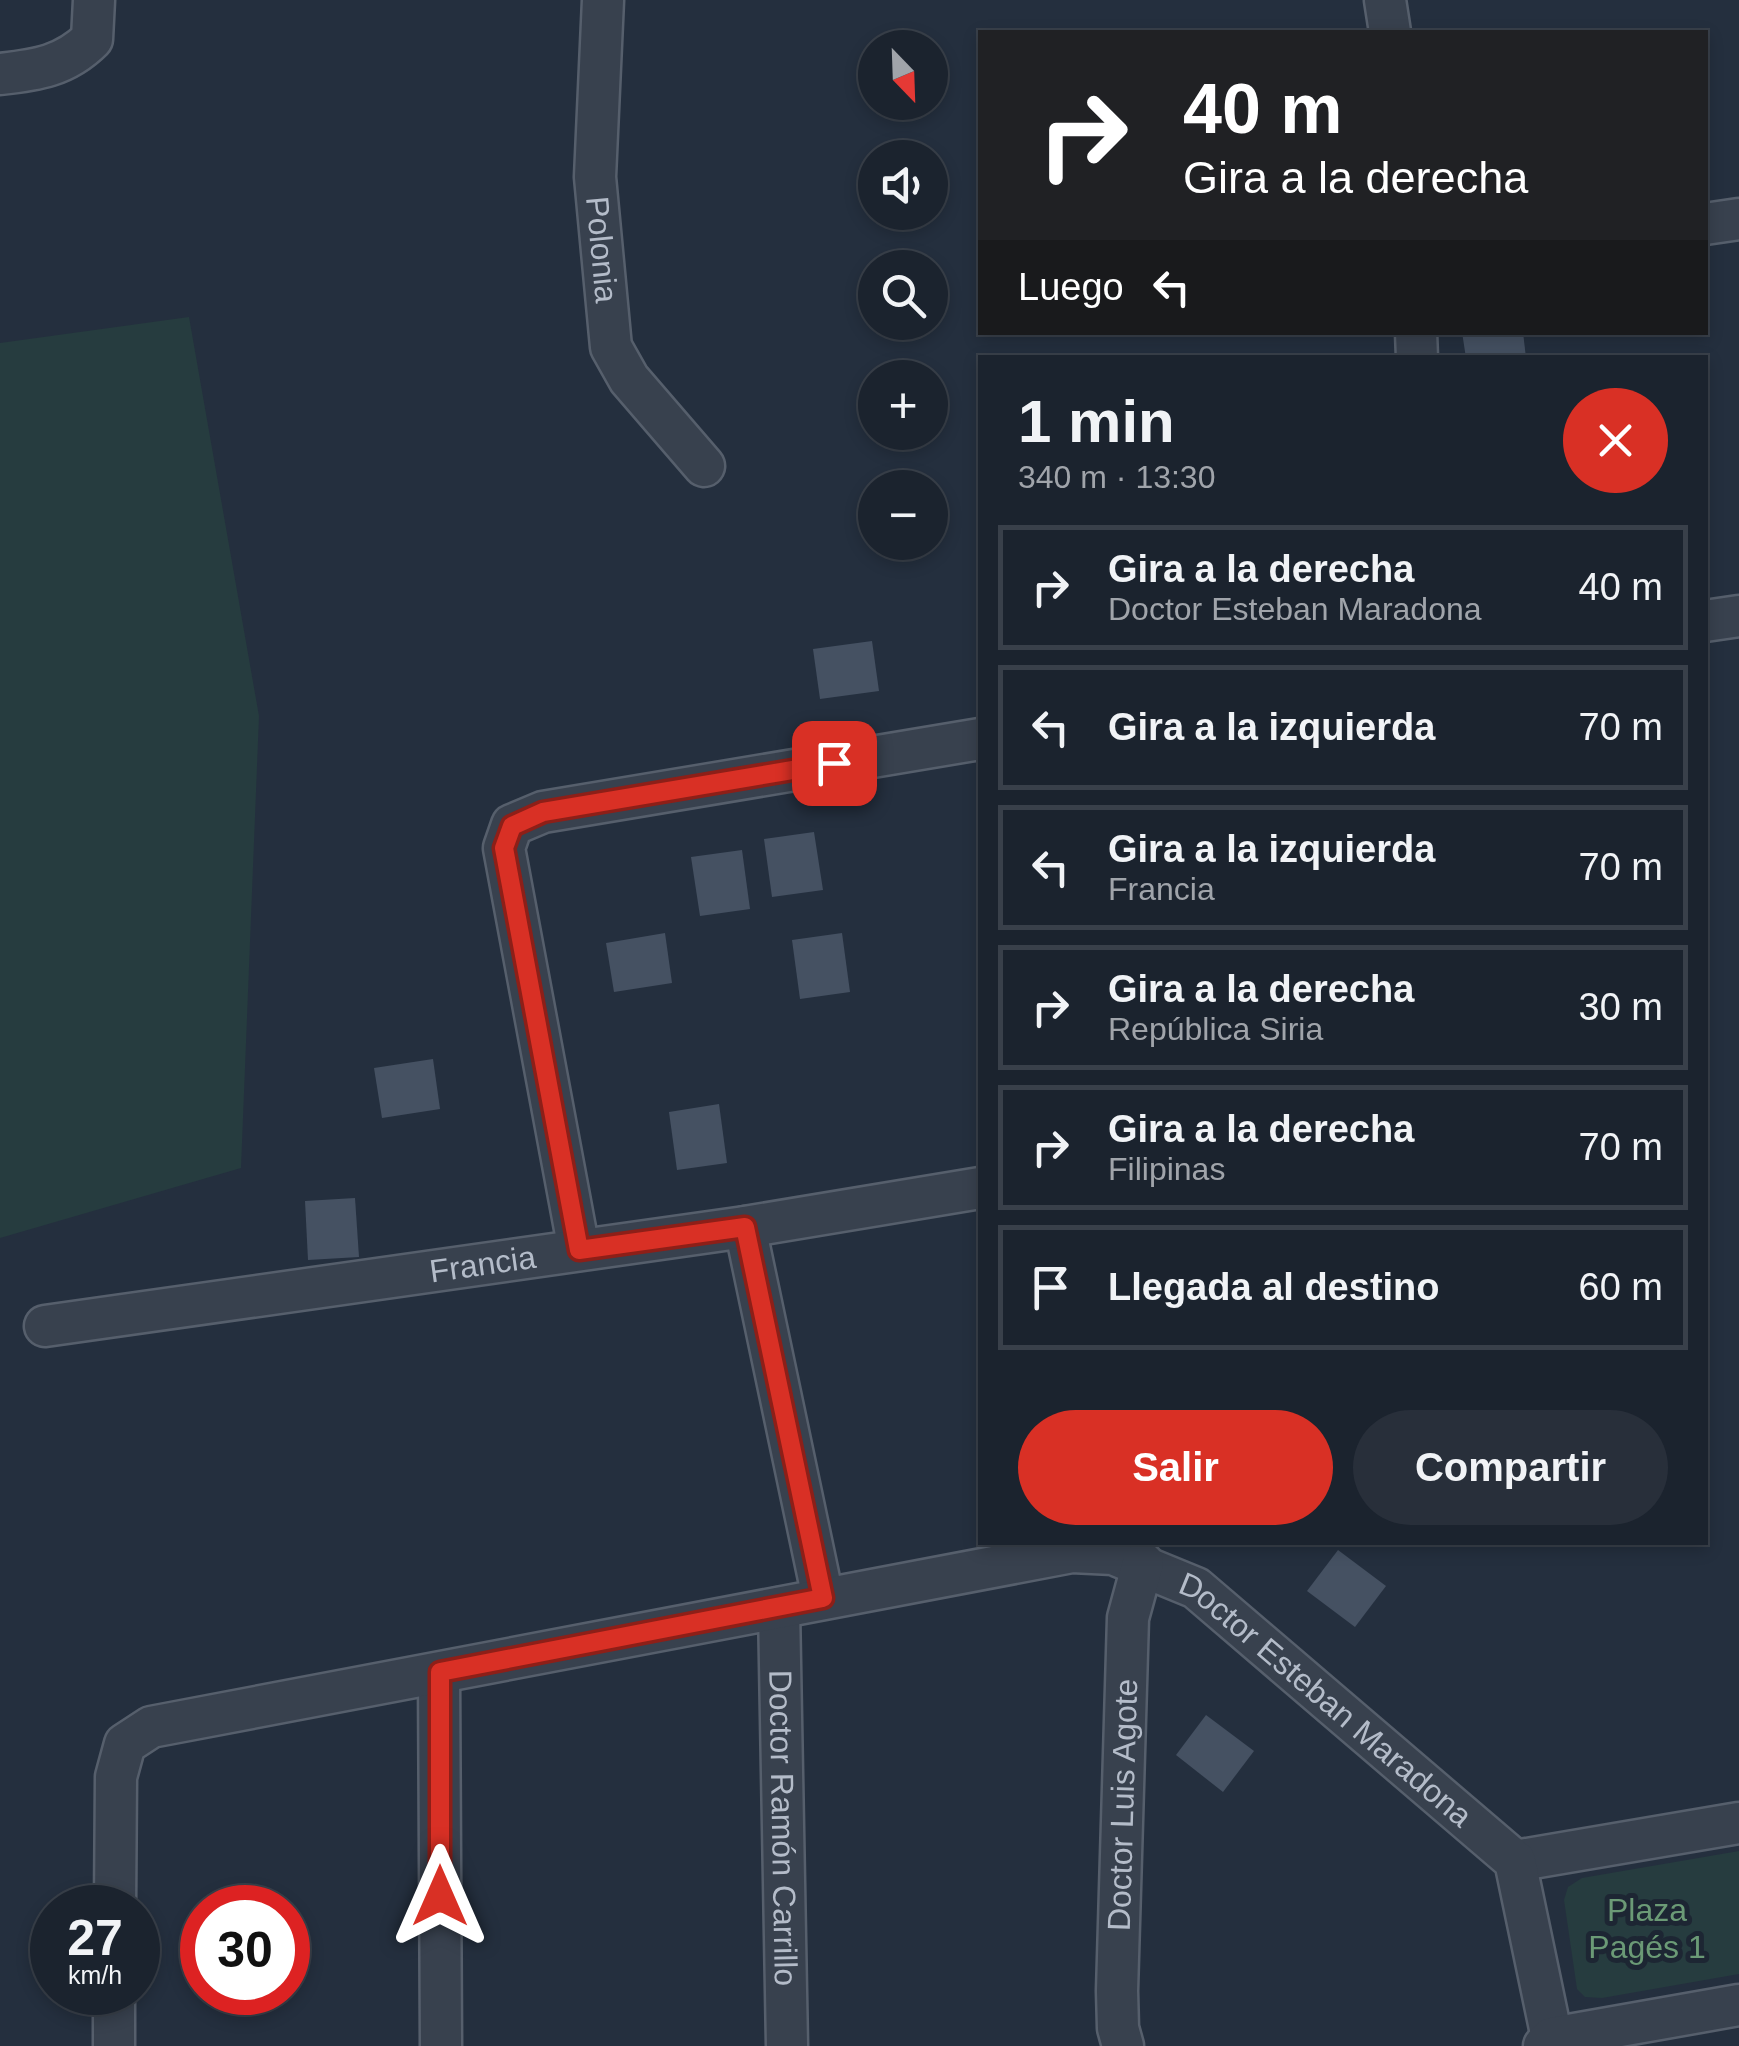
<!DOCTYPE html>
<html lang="es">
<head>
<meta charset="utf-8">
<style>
  body { margin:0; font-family:Arial,sans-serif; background:#282f3a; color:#f1f3f6; height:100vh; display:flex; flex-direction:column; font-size:38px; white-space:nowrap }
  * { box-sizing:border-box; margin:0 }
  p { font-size:32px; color:#a0a4aa }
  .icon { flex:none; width:55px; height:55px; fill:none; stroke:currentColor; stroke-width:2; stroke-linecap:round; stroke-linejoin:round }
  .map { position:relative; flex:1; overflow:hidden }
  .side { position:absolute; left:978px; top:355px; width:730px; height:1190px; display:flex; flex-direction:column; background:#1b232e; border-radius:0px; box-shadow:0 5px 15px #0003,0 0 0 2px #39404a }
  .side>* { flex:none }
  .hud { position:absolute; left:978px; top:30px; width:730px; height:305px; border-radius:0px; box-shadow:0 5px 15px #0003,0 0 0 2px #39404a; background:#202124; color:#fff; overflow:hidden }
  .needle { width:65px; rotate:157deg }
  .tools { position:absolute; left:858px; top:30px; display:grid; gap:20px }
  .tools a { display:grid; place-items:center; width:90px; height:90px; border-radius:50%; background:#1b232e; box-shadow:0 5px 15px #0003,0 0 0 2px #39404a; font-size:50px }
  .speed { position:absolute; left:30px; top:1885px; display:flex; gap:20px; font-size:50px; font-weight:700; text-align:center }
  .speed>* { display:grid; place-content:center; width:130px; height:130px; border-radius:50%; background:#1b232e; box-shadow:0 5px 15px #0003,0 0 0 2px #39404a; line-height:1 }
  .speed small { font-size:25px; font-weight:400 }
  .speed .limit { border:15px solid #d22; background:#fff; color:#111 }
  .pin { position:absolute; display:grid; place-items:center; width:85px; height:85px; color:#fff; margin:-42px; border-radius:20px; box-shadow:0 5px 15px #0006 }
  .me { position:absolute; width:110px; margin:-55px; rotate:0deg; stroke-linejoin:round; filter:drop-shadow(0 0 8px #0008) }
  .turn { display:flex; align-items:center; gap:35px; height:210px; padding:0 40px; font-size:45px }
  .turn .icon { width:130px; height:130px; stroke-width:2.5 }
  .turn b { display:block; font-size:70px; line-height:85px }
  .then { display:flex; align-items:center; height:95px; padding:0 40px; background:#0003; gap:20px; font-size:38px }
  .round { display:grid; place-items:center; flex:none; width:105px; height:105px; border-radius:52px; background:#282f3a }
  .headline { display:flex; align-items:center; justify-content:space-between; height:170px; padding:0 40px }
  h1 { font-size:60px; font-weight:800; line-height:75px }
  .cta { display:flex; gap:20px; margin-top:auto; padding:20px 40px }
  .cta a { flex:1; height:115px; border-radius:60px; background:#d93025; color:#fff; font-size:40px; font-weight:800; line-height:115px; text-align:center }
  .cta a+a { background:#282f3a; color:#f1f3f6 }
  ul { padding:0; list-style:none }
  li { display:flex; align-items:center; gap:30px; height:125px; margin:0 20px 15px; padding:0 20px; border:5px solid #39404a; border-radius:0px }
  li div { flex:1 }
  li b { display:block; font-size:38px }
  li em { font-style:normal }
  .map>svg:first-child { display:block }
  .green { fill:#263c3f }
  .building { fill:#455162 }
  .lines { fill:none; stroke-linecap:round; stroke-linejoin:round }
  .street-casing { stroke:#565f6c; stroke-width:45 }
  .street { stroke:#38414e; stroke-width:40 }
  .route-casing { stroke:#8d1f18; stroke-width:25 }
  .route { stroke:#d93025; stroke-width:18 }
  .labels { text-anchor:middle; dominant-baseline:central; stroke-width:10; stroke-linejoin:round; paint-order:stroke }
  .street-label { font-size:32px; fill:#b4bcc9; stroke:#1d2633 }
  .park-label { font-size:32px; fill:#6b9a76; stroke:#1d2633 }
</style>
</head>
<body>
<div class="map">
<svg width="1739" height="2046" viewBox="0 0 1739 2046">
  <rect width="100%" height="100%" fill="#242f3e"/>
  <g class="green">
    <path d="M189,317L259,716L241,1168L0,1238V343Z"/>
    <path d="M1739,1851V1974L1602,1998L1585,1997L1577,1989L1564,1900L1568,1887L1582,1878Z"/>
  </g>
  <g class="building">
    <path d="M1462,332H1523L1526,358H1466Z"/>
    <path d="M872,641L879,691L820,699L813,649Z"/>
    <path d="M814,832L823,890L772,897L764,839Z"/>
    <path d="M742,850L750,909L700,916L691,857Z"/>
    <path d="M665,933L672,983L614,992L606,943Z"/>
    <path d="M842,933L850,992L800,999L792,940Z"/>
    <path d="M433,1059L440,1109L382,1118L374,1068Z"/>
    <path d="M719,1104L727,1163L677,1170L669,1112Z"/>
    <path d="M355,1198L359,1257L308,1260L305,1201Z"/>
    <path d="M1338,1550L1386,1586L1355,1627L1307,1591Z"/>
    <path d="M1206,1715L1254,1751L1223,1792L1176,1755Z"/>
  </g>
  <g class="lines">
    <g class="street-casing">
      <g id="street">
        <path id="s1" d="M603,0L595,177L611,347L629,379L704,466"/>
        <path d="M1385,0L1390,32"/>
        <path d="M0,74C37,70 65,66 92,39L94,0"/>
        <path d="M1705,224L1739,219"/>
        <path d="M1416,332L1417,358"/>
        <path d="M1705,621L1739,616"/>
        <path d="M745,1227L823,1598"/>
        <path d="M579,1250L504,848L512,825L543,812L980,739"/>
        <path id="s2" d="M45,1326L745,1227L980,1188"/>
        <path id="s3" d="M779,1608L787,2046"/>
        <path d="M439,1673L441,2046"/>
        <path d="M1515,1861L1739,1823"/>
        <path id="s4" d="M115,1908L116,1777L125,1744L151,1727L1072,1552L1113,1554L1196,1588L1515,1861L1552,2038"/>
        <path d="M114,2046V1992"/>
        <path id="s5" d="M1123,2046L1118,2028L1117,1991L1128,1618L1143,1563"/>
        <path d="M1544,2046L1552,2038L1739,2005"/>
      </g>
    </g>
    <use href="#street" class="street"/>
  </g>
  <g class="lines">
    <g class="route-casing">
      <path id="route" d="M440,1896V1672L823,1598L745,1227L579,1250L504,848L512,826L543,812L834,763"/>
    </g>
    <use href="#route" class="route"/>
  </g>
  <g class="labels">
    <g class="street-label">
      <text stroke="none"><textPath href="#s1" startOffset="250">Polonia</textPath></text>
      <text stroke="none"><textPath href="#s2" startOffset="442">Francia</textPath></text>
      <text stroke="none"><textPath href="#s4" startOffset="1435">Doctor Esteban Maradona</textPath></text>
      <text stroke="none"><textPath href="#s5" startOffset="242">Doctor Luis Agote</textPath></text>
      <text stroke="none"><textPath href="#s3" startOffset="220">Doctor Ramón Carrillo</textPath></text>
    </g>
    <g class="park-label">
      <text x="1647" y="1910">Plaza<tspan x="1647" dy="37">Pagés 1</tspan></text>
    </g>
  </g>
</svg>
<div class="tools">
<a><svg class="needle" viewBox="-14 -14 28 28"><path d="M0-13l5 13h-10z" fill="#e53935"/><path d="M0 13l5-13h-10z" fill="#a0a4aa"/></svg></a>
<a><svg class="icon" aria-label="sound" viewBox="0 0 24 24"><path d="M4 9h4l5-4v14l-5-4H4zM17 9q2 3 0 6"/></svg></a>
<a><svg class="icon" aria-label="search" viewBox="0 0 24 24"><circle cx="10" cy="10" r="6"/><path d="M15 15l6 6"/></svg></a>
<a>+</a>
<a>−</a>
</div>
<div class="speed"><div>27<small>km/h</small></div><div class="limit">30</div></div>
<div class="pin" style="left:834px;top:763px;background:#d93025"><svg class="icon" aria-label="arrive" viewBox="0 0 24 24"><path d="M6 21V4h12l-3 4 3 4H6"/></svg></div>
<svg class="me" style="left:440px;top:1896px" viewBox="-20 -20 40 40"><path d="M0-17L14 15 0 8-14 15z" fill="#d93025" stroke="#fff" stroke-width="4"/></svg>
<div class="hud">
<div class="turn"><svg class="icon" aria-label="right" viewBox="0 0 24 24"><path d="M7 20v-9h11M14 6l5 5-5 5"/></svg><div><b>40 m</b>Gira a la derecha</div></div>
<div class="then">Luego<svg class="icon" aria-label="left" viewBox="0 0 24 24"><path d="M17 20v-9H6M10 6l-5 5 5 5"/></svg></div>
</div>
<section class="side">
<div class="headline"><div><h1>1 min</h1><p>340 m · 13:30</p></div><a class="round" style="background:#d93025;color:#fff"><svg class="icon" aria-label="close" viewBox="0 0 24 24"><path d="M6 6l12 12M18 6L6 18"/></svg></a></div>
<ul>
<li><svg class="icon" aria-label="right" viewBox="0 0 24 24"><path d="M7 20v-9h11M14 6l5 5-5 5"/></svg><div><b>Gira a la derecha</b><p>Doctor Esteban Maradona</p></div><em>40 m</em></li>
<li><svg class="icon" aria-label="left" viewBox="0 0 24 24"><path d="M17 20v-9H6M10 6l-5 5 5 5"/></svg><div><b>Gira a la izquierda</b></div><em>70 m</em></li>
<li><svg class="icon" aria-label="left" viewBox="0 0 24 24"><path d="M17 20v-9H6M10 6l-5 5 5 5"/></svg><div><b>Gira a la izquierda</b><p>Francia</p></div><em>70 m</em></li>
<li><svg class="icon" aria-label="right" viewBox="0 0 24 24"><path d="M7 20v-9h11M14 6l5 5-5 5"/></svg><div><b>Gira a la derecha</b><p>República Siria</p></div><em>30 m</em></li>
<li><svg class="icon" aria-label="right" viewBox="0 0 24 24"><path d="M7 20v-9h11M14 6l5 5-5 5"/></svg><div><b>Gira a la derecha</b><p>Filipinas</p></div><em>70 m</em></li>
<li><svg class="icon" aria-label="arrive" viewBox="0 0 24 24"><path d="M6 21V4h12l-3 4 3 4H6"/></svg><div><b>Llegada al destino</b></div><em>60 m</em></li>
</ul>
<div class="cta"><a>Salir</a><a>Compartir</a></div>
</section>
</div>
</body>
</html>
